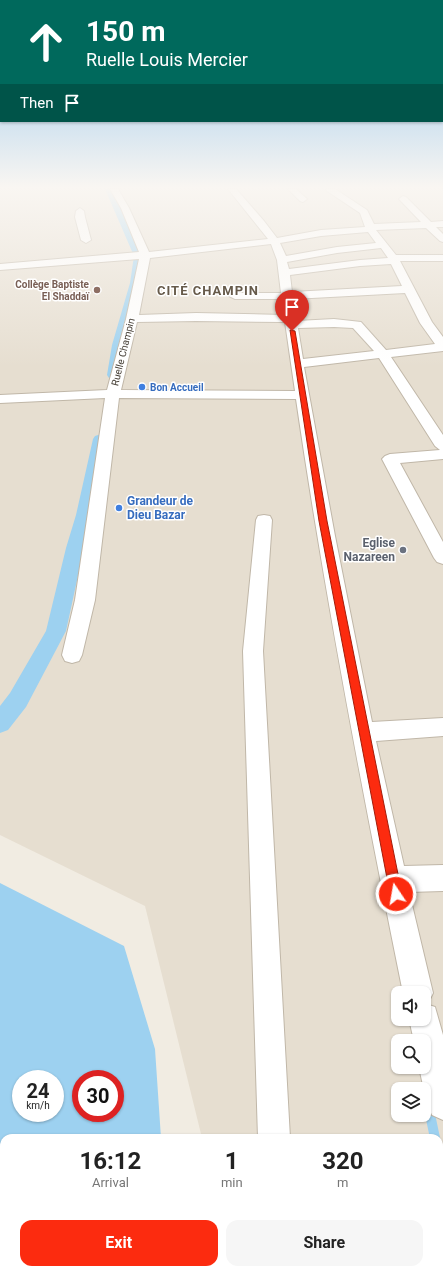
<!DOCTYPE html>
<html lang="en">
<head>
<meta charset="utf-8">
<style>
  body { margin:0; font-family:Roboto,sans-serif; background:#f6f6f6; color:#222; height:100vh; display:flex; flex-direction:column; font-size:15px; white-space:nowrap }
  * { box-sizing:border-box; margin:0 }
  p { font-size:13px; color:#767676 }
  .icon { flex:none; width:22px; height:22px; fill:none; stroke:currentColor; stroke-width:2; stroke-linecap:round; stroke-linejoin:round }
  .map { position:relative; flex:1; overflow:hidden }
  .sheet { position:absolute; left:0px; top:1134px; width:443px; height:140px; display:flex; flex-direction:column; background:#fff; border-radius:12px 12px 0 0; box-shadow:0 1px 3px #0004 }
  .sheet>* { flex:none }
  .hud { position:absolute; left:0px; top:0px; width:443px; height:122px; box-shadow:0 1px 3px #0004; background:#00695c; color:#fff; overflow:hidden }
  .fabs { position:absolute; left:391px; top:986px; display:grid; gap:8px }
  .fabs a { display:grid; place-items:center; width:40px; height:40px; border-radius:8px; background:#fff; box-shadow:0 1px 3px #0004; font-size:20px }
  .speed { position:absolute; left:12px; top:1070px; display:flex; gap:8px; font-size:20px; font-weight:700; text-align:center }
  .speed>* { display:grid; place-content:center; width:52px; height:52px; border-radius:50%; background:#fff; box-shadow:0 1px 3px #0004; line-height:1 }
  .speed small { font-size:10px; font-weight:400 }
  .speed .limit { border:6px solid #d22; background:#fff; color:#111 }
  .pin { position:absolute; display:grid; place-items:center; width:34px; height:34px; color:#fff; margin:-41px -17px; border-radius:50% 50% 50% 0; rotate:-45deg; box-shadow:0 0 4px #0007 }
  .pin .icon { rotate:45deg }
  .me { position:absolute; width:44px; margin:-22px; rotate:348deg; stroke-linejoin:round; filter:drop-shadow(0 0 3px #0008) }
  .turn { display:flex; align-items:center; gap:14px; height:84px; padding:0 20px; font-size:18px }
  .turn .icon { width:52px; height:52px; stroke-width:2.5 }
  .turn b { display:block; font-size:28px; line-height:34px }
  .then { display:flex; align-items:center; height:38px; padding:0 20px; background:#0003; gap:8px; font-size:15px }
  .eta { display:flex; justify-content:space-evenly; align-items:center; height:68px; text-align:center }
  .eta b { font-size:24px; font-weight:700; line-height:28px }
  .action { display:flex; gap:8px; margin-top:auto; padding:8px 20px }
  .action a { flex:1; height:46px; border-radius:12px; background:#fc2b0f; color:#fff; font-size:16px; font-weight:700; line-height:46px; text-align:center }
  .action a+a { background:#f6f6f6; color:#222 }
  .map>svg:first-child { display:block }
  .residential { fill:#e6ded0; fill-rule:evenodd }
  .water { fill:#9dd1f0; fill-rule:evenodd }
  .lines { fill:none; stroke-linecap:round; stroke-linejoin:round }
  .stream { stroke:#9dd1f0; stroke-width:10 }
  .canal { fill:#9dd1f0; fill-rule:evenodd }
  .minor-casing { stroke:#c0b7a8; stroke-width:2 }
  .minor { fill:#fff; fill-rule:evenodd }
  .route { fill:#fc2b0f; stroke:#a41c0a }
  .education-dot { fill:#8d6e63; stroke:#fff; stroke-width:1.5 }
  .shop-dot { fill:#3f7fe0; stroke:#fff; stroke-width:1.5 }
  .worship-dot { fill:#6b7280; stroke:#fff; stroke-width:1.5 }
  .labels { text-anchor:middle; dominant-baseline:central; stroke-width:3; stroke-linejoin:round; paint-order:stroke }
  .far-education-label { font-size:10px; font-weight:bold; fill:#785e54; stroke:#fff; text-anchor:end }
  .far-street-label { font-size:10px; fill:#433c33; stroke:#fff }
  .far-shop-label { font-size:10px; font-weight:bold; fill:#366cbe; stroke:#fff; text-anchor:start }
  .shop-label { font-size:12px; font-weight:bold; fill:#366cbe; stroke:#fff; text-anchor:start }
  .worship-label { font-size:12px; font-weight:bold; fill:#5b616d; stroke:#fff; text-anchor:end }
  .far-district-label { font-size:13px; font-weight:bold; letter-spacing:1px; fill:#665a4a; stroke:#fff }
</style>
</head>
<body>
<div class="map">
<svg width="443" height="1274" viewBox="0 0 443 1274">
  <rect width="100%" height="100%" fill="#f1ece2"/>
  <path class="residential" d="M0,189H443V1274H236L235,1270H439V1138H202L145,906L0,835ZM398,993H424V1019H398ZM398,1041H424V1067H398ZM398,1089H424V1115H398Z"/>
  <path class="water" d="M0,883L124,946L155,1049L161,1138H4V1270H180V1274H0ZM21,1079H55V1113H21ZM81,1079H115V1113H81Z"/>
  <g class="lines">
    <g class="stream">
      <path d="M427,1100L435,1138"/>
      <path d="M439,1154L443,1172"/>
    </g>
    <g class="canal">
      <path d="M105,189H113L144,256L142,283L126,345L121,375L119,378L114,379L109,378L107,375L112,345L130,283L134,256Z"/>
      <path d="M101,434L107,436L109,439L94,515L84,548L66,631L26,707L8,730L0,733V706L10,693L46,631L66,548L76,515L93,439L95,436Z"/>
    </g>
    <g class="minor-casing">
      <g id="minor">
        <path d="M110,189H118L129,208L149,252L268,239L228,189H236L264,221L277,238L321,230L365,227L360,213L327,191L326,189H335L367,210L374,224L421,222L399,199L403,196L406,197L431,222L443,221V227H436L443,234V242L440,241L426,228L376,230L396,255H443V261H400L432,322L443,337V351L391,357L443,435V459L400,463L443,542V564L437,562L434,558L382,459L385,456L390,454L440,450L435,446L379,358L304,367L335,536L372,722L443,718V736L376,741L404,866L443,865V891L409,892L433,993L428,1003L426,1004L435,1007L443,1035V1120L432,1115L427,1104L419,1067H424V1041H414L409,1019H424V993H403C363,796 325,598 296,399L119,398L95,600L82,655L79,661L72,663L65,661L62,655L75,600L105,398L0,403V395L107,390L126,319L139,259L0,270V264L139,252L121,208ZM368,232L376,243L337,247L286,256L280,243L321,236ZM271,244L277,260L281,293H235L229,296L235,299H282L284,315L196,313L139,315L150,258ZM381,248L388,258L360,260L289,269L287,262L337,253ZM391,264L402,286L292,292L290,275L360,266ZM405,293L420,323L435,344L386,350L361,322L334,319L297,321L293,299ZM196,321L285,322L295,391L121,390L137,322ZM334,327L353,328L374,351L303,359L298,328Z"/>
        <path d="M288,189H296L307,199L303,202L300,201Z"/>
        <path d="M80,208L84,211L85,217L91,240L86,243L81,240L75,217L76,211Z"/>
        <path d="M264,515L270,516L272,520L263,651L290,1138H258L243,651L256,520L258,516Z"/>
        <rect x="259" y="1270" width="36" height="4"/>
      </g>
    </g>
    <use href="#minor" class="minor"/>
  </g>
  <linearGradient id="sky" x2="0" y2="1"><stop stop-color="#8ac0eb"/><stop offset="0.51" stop-color="#f9f6f2"/><stop offset="1" stop-color="#f9f6f2" stop-opacity="0"/></linearGradient>
  <rect width="443" height="367" fill="url(#sky)"/>
  <path class="route" d="M290,330L295,331L327,521L402,894L401,898L396,900L392,898L390,894L319,521Z"/>
  <circle class="education-dot" cx="97" cy="290" r="4"/>
  <g class="shop-dot">
    <circle cx="142" cy="387" r="4"/>
    <circle cx="119" cy="508" r="4"/>
  </g>
  <circle class="worship-dot" cx="403" cy="550" r="4"/>
  <g class="labels">
    <g class="far-education-label">
      <text x="89" y="284">Collège Baptiste<tspan x="89" dy="12">El Shaddaï</tspan></text>
    </g>
    <g class="far-street-label">
      <text transform="translate(123 352) rotate(-76)">Ruelle Champin</text>
    </g>
    <g class="far-shop-label">
      <text x="150" y="387">Bon Accueil</text>
    </g>
    <g class="shop-label">
      <text x="127" y="501">Grandeur de<tspan x="127" dy="14">Dieu Bazar</tspan></text>
    </g>
    <g class="worship-label">
      <text x="395" y="543">Eglise<tspan x="395" dy="14">Nazareen</tspan></text>
    </g>
    <g class="far-district-label">
      <text x="208" y="290">CITÉ CHAMPIN</text>
    </g>
  </g>
</svg>
<div class="fabs">
<a><svg class="icon" aria-label="sound" viewBox="0 0 24 24"><path d="M4 9h4l5-4v14l-5-4H4zM17 9q2 3 0 6"/></svg></a>
<a><svg class="icon" aria-label="search" viewBox="0 0 24 24"><circle cx="10" cy="10" r="6"/><path d="M15 15l6 6"/></svg></a>
<a><svg class="icon" aria-label="layers" viewBox="0 0 24 24"><path d="M12 4l9 5-9 5-9-5zM3 14l9 5 9-5"/></svg></a>
</div>
<div class="speed"><div>24<small>km/h</small></div><div class="limit">30</div></div>
<div class="pin" style="left:292px;top:331px;background:#d93025"><svg class="icon" aria-label="arrive" viewBox="0 0 24 24"><path d="M6 21V4h12l-3 4 3 4H6"/></svg></div>
<svg class="me" style="left:396px;top:894px" viewBox="-20 -20 40 40"><circle r="17" fill="#fc2b0f" stroke="#fff" stroke-width="3"/><path d="M0-11L8 9 0 5-8 9z" fill="#fff"/></svg>
<div class="hud">
<div class="turn"><svg class="icon" aria-label="ahead" viewBox="0 0 24 24"><path d="M12 20V5M6 11l6-6 6 6"/></svg><div><b>150 m</b>Ruelle Louis Mercier</div></div>
<div class="then">Then<svg class="icon" aria-label="arrive" viewBox="0 0 24 24"><path d="M6 21V4h12l-3 4 3 4H6"/></svg></div>
</div>
<section class="sheet">
<div class="eta">
<div><b>16:12</b><p>Arrival</p></div>
<div><b>1</b><p>min</p></div>
<div><b>320</b><p>m</p></div>
</div>
<div class="action"><a>Exit</a><a>Share</a></div>
</section>
</div>
</body>
</html>
